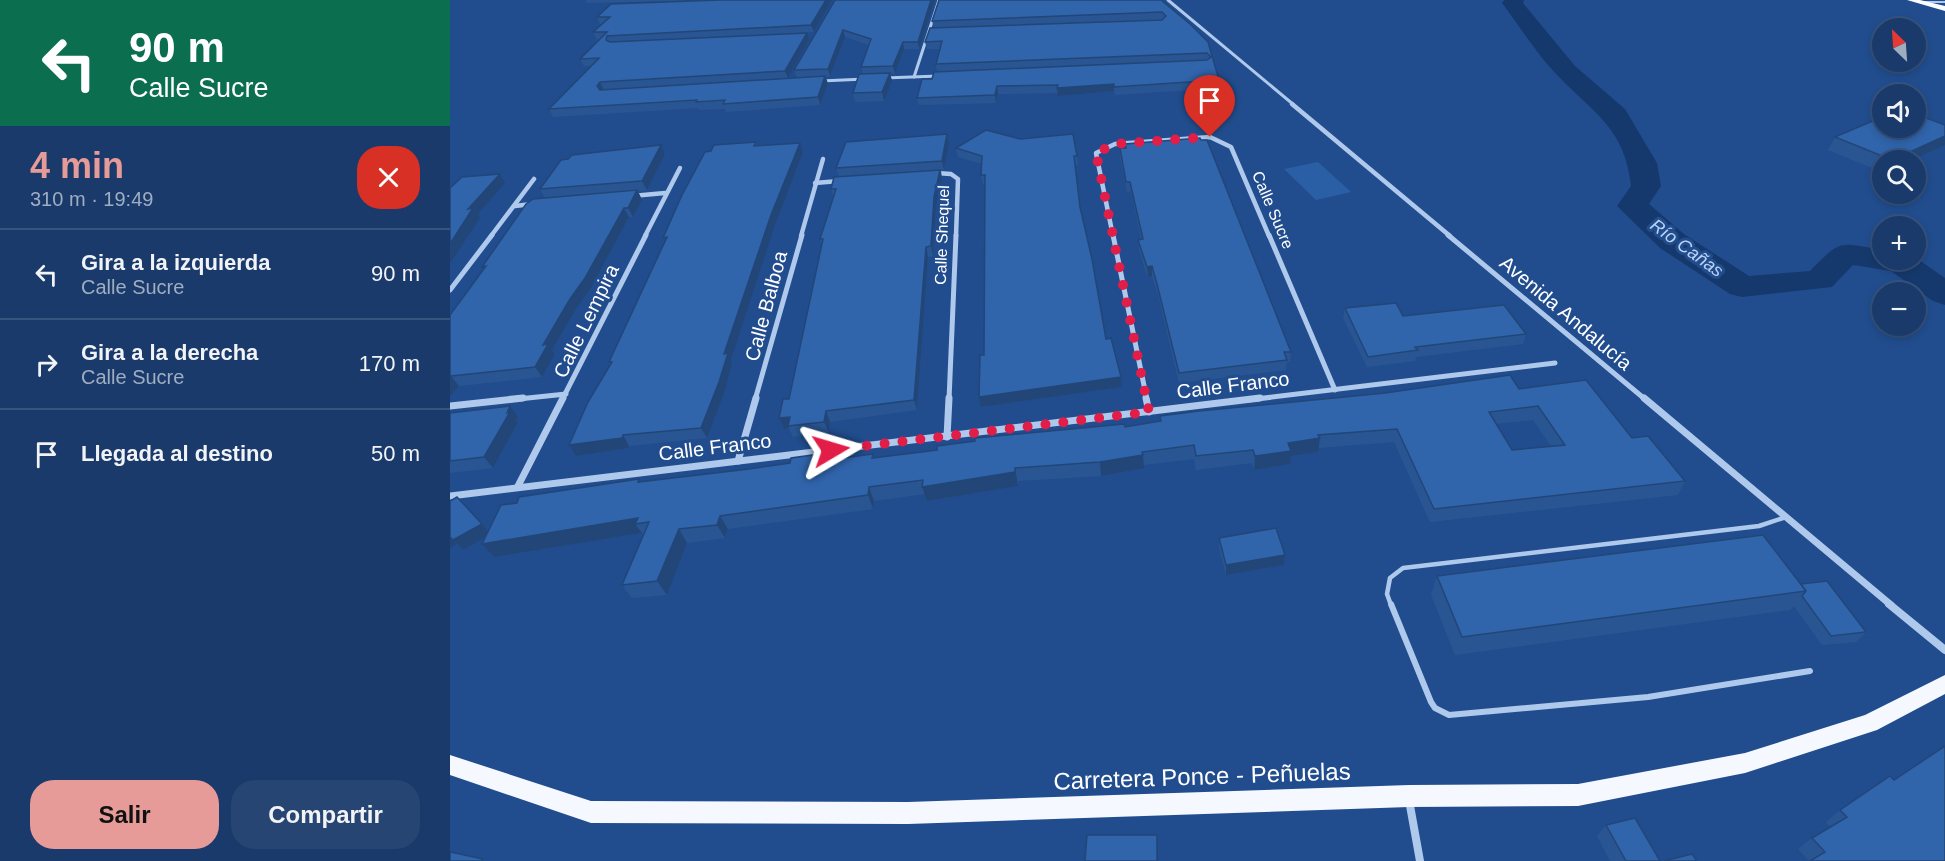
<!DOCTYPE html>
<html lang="es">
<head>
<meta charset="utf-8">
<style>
  body { margin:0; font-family:Helvetica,sans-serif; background:#264572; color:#f1f3f6; height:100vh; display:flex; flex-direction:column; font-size:22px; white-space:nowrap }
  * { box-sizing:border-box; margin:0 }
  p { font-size:20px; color:#9fadc1 }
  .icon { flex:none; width:33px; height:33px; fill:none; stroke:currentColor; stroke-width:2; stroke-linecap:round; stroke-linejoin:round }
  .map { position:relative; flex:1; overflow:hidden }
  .sheet { display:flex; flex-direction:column; background:#193a6a; width:450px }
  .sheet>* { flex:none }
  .hud { background:#0b6e4f; color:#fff; overflow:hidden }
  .needle { width:39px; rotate:335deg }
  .buttons { position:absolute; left:1422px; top:18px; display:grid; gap:12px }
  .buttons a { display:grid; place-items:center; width:54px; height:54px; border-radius:50%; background:#193a6a; box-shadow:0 3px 9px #0003,0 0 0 2px #37547e; font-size:30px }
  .pin { position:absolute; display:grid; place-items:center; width:51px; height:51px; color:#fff; margin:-62px -26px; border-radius:50% 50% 50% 0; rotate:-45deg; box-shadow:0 0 6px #0007 }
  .pin .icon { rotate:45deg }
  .me { position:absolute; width:66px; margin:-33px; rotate:83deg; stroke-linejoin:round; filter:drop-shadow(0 0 4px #0008) }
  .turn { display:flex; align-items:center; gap:21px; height:126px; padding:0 30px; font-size:27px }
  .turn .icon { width:78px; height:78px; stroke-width:2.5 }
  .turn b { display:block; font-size:42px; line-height:51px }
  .round { display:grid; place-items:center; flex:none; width:63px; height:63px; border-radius:24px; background:#264572 }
  .overview { display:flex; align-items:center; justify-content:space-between; height:102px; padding:0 30px }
  h1 { font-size:36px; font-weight:600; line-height:45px; color:#e69b98 }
  .primary-button { display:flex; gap:12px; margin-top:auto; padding:12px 30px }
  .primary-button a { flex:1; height:69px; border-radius:24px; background:#e69b98; color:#111; font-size:24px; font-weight:600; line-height:69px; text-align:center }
  .primary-button a+a { background:#264572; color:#f1f3f6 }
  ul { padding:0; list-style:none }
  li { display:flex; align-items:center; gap:18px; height:90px; padding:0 30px; border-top:2px solid #37547e }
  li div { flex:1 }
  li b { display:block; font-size:22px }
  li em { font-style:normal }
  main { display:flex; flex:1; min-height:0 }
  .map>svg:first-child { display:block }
  .green { fill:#2a5fa6 }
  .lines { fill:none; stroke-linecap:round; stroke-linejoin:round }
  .river { fill:#16396d; fill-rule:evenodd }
  .service-far2 { stroke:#afc9ec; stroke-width:2 }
  .service-far1 { stroke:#afc9ec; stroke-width:4.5 }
  .service { stroke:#afc9ec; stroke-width:6 }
  .minor-far4 { stroke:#afc9ec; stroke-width:3 }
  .minor-far3 { stroke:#afc9ec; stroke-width:4.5 }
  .minor-far2 { stroke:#afc9ec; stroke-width:5 }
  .minor-far1 { stroke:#afc9ec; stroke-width:7 }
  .minor { stroke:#afc9ec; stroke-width:8 }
  .primary { fill:#f5f8ff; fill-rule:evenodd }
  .trunk { fill:#fafcff; fill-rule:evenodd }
  .wall { fill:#295693; fill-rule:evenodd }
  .shaded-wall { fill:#224678 }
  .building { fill:#3064ab; stroke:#224678; stroke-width:1.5; fill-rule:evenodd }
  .route { stroke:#e11d48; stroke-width:10; stroke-dasharray:0 18 }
  .labels { text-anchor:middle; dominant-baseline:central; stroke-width:6; stroke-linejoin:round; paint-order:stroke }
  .far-street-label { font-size:16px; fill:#fff; stroke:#214d8e }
  .far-water-label { font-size:18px; font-style:italic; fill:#bbd3f3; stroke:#214d8e }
  .street-label { font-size:20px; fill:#fff; stroke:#214d8e }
  .near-street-label { font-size:24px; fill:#fff; stroke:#214d8e }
</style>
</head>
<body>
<main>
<section class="sheet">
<div class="hud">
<div class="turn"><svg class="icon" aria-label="left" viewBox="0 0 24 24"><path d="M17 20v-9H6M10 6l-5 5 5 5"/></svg><div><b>90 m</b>Calle Sucre</div></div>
</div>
<div class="overview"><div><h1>4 min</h1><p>310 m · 19:49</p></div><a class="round" style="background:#d93025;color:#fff"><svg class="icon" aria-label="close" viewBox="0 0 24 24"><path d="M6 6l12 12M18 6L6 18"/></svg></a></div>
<ul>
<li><svg class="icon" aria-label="left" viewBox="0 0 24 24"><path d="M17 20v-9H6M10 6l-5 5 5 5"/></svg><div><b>Gira a la izquierda</b><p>Calle Sucre</p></div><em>90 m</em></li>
<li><svg class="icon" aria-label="right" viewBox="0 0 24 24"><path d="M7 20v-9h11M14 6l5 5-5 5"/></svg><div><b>Gira a la derecha</b><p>Calle Sucre</p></div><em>170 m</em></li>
<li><svg class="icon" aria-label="arrive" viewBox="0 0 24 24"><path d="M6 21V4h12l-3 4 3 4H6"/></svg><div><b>Llegada al destino</b></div><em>50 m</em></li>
</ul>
<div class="primary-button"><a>Salir</a><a>Compartir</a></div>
</section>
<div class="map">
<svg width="1495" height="861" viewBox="0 0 1495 861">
  <rect width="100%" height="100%" fill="#214d8e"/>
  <path class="green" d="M868,162L901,192L866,200L834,169Z"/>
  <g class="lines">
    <path class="river" d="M1054,0H1074L1073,3L1125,66L1175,109L1207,163L1211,186L1199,204L1234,234L1299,276L1360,271C1392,238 1389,243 1432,250V260L1466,258L1495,278V305L1483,301L1441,271L1403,265L1382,287L1292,297L1280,294L1210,248L1167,206L1181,186C1175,129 1145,114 1109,77C1089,57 1072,30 1055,7L1052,3Z"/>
    <path class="service-far2" d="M1472,2H1495"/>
    <path class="service-far1" d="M941,605L937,594L940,578L953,568L1309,526L1336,517"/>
    <path class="service" d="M941,604L981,702L985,708L999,715L1198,697L1360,671"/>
    <g class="minor-far4">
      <path d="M718,0L844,105"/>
      <path d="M464,77L489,0"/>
      <path d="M434,78L489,76"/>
      <path d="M371,81L415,79"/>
    </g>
    <g class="minor-far3">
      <path d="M842,104L1000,236"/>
      <path d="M486,173L501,174L508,179L506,236"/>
      <path d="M365,183L389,181"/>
      <path d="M182,196L215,193"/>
      <path d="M65,206L82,204"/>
      <path d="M41,236L84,179"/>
      <path d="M195,236L230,168"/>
      <path d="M351,236L373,159"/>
      <path d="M663,236L646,153L665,144L760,137L781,147L819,236"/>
    </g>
    <g class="minor-far2">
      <path d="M663,235L697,400"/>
      <path d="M819,235L885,390"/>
      <path d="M998,235L1196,400"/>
      <path d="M0,290L42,235"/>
      <path d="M59,400L116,394"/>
      <path d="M112,400L196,235"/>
      <path d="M305,400L352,235"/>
      <path d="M499,400L506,235"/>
      <path d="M798,400L1105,363"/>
    </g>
    <g class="minor-far1">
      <path d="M696,398L699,412"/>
      <path d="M1194,398L1441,605"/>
      <path d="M0,406L73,398"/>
      <path d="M497,437L499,398"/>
      <path d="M288,461L306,398"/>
      <path d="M68,486L113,398"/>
      <path d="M0,496L810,398"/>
    </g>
    <g class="minor">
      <path d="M1439,604L1495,650"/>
      <path d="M959,800L970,861"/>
    </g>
    <path class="primary" d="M1495,675V694L1427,730L1295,773L1128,806L959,807L458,824L141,823L0,775V755L141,801L458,802L959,785L1128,784L1295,753L1415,715Z"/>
    <path class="trunk" d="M1457,0H1470L1495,6V11Z"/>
  </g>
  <g class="wall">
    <path d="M136,0H255L137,3Z"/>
    <path d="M270,0H382L364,32L350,33L359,40L338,78H347L344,70L385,0H485L469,49H454L445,74H440L442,81L434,101L405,102L403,93L413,74L411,67L419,45L395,37L380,76L376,77L378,84L370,105L276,112L275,109L249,110L248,108L103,117L99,109L141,66H134L130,59L149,39L147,40L143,32L152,24H150L147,17Z"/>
    <path d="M711,0L758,42L769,80V88L665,95L664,91L608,96V93L548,94L546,103L469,105L467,98L487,72L486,64L490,49H477L475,42L484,28L482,21L691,1Z"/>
    <path d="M1495,125V145L1462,160H1432V172L1378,150L1385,137Z"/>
    <path d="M497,134L499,143L494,170H491L492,179L486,207L483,256L478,257L467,410L380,422L379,432L343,437L339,428L334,429L329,418L339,399L372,245L370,239L383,197L381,189L389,176L386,168Z"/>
    <path d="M306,142L307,146L350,143L353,152L325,225L281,360L282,364L274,393L257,438L179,446L178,448L126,456L119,445L160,365L159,362L261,151Z"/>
    <path d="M675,144L841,352L840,362H837L836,370L729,383L708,294L702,276L698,277L696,273L689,249L688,240L691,239L681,191L677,192L670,157V148H675Z"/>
    <path d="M211,145L215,154L197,190L188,191L192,200L183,217H179L141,288L126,309L102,350L105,354L92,377L9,386L0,397V315L34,269L32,267L95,198L90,189L118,159Z"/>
    <path d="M506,148L627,156L628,165H625L630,207L656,339L672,387L531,407L534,355L535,184H533L531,175L532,164L508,157Z"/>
    <path d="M895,308L953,316L1076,334L1073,344L966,357L965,361L917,367L893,318Z"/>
    <path d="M1069,389L1182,438L1235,481L1228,495L980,522L944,442L868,448V452L841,456L840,464L804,470L802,463L746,470L744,459L694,465V468L651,476L568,481V486L477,501L475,494L424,501L423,509L278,529L275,538L237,543L217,595L182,598L172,585L193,535L192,533L44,557L32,544L35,537L13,550L7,544L0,548V501L38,531L67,503L190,482L299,469L364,459L424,458L675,427L710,421V416ZM1083,420L1101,446L1062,450L1046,424Z"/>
    <path d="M60,406L68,417L66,420L68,422L43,468L0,473V413Z"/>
    <path d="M769,538L835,555L834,565L776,575L769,548Z"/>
    <path d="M987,576L1351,584L1416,632L1406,642L1372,645L1344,606L1340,610L1005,655L981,595Z"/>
    <path d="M1390,810L1495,861H1359L1348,849L1362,838L1381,827L1376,822Z"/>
    <path d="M1156,825L1210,861H1160L1147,836Z"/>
  </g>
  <g class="shaded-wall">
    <path d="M376,0H382L364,32L361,25Z"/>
    <path d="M481,0H485L469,49L468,42Z"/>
    <path d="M393,30L395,37L380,76L378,69Z"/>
    <path d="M357,33L359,40L338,78L335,71Z"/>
    <path d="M453,42L454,49L445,74L443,66Z"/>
    <path d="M440,73L442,81L434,101L432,92Z"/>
    <path d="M375,76L378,84L370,105L368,97Z"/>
    <path d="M150,82L154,90L150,94L147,86Z"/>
    <path d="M664,84V91L608,96L607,88Z"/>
    <path d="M547,86L548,94L546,103L545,95Z"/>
    <path d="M497,134L499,143L494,170L492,161Z"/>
    <path d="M1495,136V145L1462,160H1442Z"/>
    <path d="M350,143L353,152L325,225L281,360L282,364L274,393L257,438L251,428L274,354L321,215Z"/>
    <path d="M211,145L215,154L197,190L192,181Z"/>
    <path d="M490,170L492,179L486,207L483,256L481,246L484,197Z"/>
    <path d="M50,174L55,183L28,214L30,218L1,262H0V244L18,209Z"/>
    <path d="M187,190L192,200L183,217L178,208Z"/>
    <path d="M174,208L179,217L141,288L126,309L102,350L105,354L92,377L85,367L93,345Z"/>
    <path d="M476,247L478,257L467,410L464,400Z"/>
    <path d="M702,266V276L698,277L697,267Z"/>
    <path d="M1,376L9,386L0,397V377Z"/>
    <path d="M671,377L672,387L531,407L529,397Z"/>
    <path d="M60,406L68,417L66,420L68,422L43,468L34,457Z"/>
    <path d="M376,411L380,422L379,432L374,422Z"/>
    <path d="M340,417L338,426L339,428L334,429L329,418Z"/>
    <path d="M173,435L179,446L178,448L126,456L119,445Z"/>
    <path d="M870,438L868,452L841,456L840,464L804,470L805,456L838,443Z"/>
    <path d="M693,455L694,468L651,476L650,462Z"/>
    <path d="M565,468L568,486L477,501L472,487Z"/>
    <path d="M419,487L424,501L423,509L418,495Z"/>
    <path d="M270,516L278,529L275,538L267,525Z"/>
    <path d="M188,518L185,524L192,533L44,557L32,544Z"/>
    <path d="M32,524L41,534L13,550L3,540Z"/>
    <path d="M229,529L237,543L217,595L207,581Z"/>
    <path d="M0,537L7,544L0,548Z"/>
    <path d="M835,555L834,565L776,575V565Z"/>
    <path d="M707,835L708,861H707Z"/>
  </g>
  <g class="building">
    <path d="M270,0H376L361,25L157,36L156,40L160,42L357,33L335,71L150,82L147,86L150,90L375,76L368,97L273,104L275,100L246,102L247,100L99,109L149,58L130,59L157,32H143L160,17H147L161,4Z"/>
    <path d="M385,0H481L468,42H453L443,66L411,67L421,39L393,30L378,69L344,70Z"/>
    <path d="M489,0H711L740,24L758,42L769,80L664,87V84L607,88L608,85L547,86L545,95L467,98L472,79H482L484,72L757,60L761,57L757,53L486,64L492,41L475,42L480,28L712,20L716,16L712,12L482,21Z"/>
    <path d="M440,73L432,92L403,93L409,74Z"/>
    <path d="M1466,114L1495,125V136L1442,160L1385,137L1432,117V128H1466Z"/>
    <path d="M536,130L570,139L623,134L627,156H624L630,207L642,259L656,339L661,338L671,377L529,397L530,355H534L535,175H531L532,156L506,148Z"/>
    <path d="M497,134L492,161L386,168L396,142Z"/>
    <path d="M750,138L751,140H757L841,352H834L837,360L729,373L707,284L702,266L697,267L688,240L693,239L680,182H676L670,148H676L675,144Z"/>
    <path d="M306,142L304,146L350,143L321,215L274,354L278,353L269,382L251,428L173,435L172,438L119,445L138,402L162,362H159L217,237L213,238L232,195L255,152L261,151L264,145Z"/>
    <path d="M211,145L192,181L90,189L111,160L118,159L122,155Z"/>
    <path d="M490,170L484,197L481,246L476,247L464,400L376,411L374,422L338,426L340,417L329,418L333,399H339L373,239H370L386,189H381L384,177Z"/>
    <path d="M50,174L18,209L23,208L0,244V188L12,177Z"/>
    <path d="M187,190L178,208H174L135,278L120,299L93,345L98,344L85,367L1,376L0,377V315L36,266L32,267L76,204L83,199Z"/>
    <path d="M946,303L953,316L1054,305L1076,334L965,347L968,350L918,357L895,308Z"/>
    <path d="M1060,375L1069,389L1136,380L1182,438L1198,436L1235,481L984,509L947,429L868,435L870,438L838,443L841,451L805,456L803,450L746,456L744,445L692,452L693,455L650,462L565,468V472L472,487L473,480L419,487L418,495L270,516L267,525L229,529L207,581L172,585L199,522L185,524L188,518L32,544L51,505L67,503L69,497L189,479L188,482L299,469L340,463L341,458L363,455L362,459L385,456L384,459L423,454L422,458L487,450V446L525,441V438L674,424L675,427L711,421L710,416L749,411L935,393ZM1088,406L1115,445L1062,450L1039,412Z"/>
    <path d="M60,406L57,413L60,412L34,457L0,461V413Z"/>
    <path d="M7,497L32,524L3,540L0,537V501Z"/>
    <path d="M826,528L835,555L776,565L769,538Z"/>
    <path d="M1313,535L1356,591L1012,637L987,576Z"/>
    <path d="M1377,581L1416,632L1381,636L1352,596L1356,591L1351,584Z"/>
    <path d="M1495,746V861H1360L1375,852L1362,838L1397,817L1390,810L1440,776L1444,780Z"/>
    <path d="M1185,818L1210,861H1176L1156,825Z"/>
    <path d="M637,835H707V861H635Z"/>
    <path d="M0,852L33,859L31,861H0Z"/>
    <path d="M1242,854L1247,861H1214Z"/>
  </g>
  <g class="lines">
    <path class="route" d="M381,450L699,412L646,153L665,144L760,137"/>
  </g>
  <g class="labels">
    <g class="far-street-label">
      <text transform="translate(823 210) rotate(67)">Calle Sucre</text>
      <text transform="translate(492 235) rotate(-88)">Calle Shequel</text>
    </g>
    <g class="far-water-label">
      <text transform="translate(1237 248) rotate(36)">Río Cañas</text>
    </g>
    <g class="street-label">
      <text transform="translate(316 306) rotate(-75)">Calle Balboa</text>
      <text transform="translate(1116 313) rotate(40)">Avenida Andalucía</text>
      <text transform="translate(136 321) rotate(-64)">Calle Lempira</text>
      <text transform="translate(783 385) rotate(-7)">Calle Franco</text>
      <text transform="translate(265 447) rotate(-7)">Calle Franco</text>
    </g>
    <g class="near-street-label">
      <text transform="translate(752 776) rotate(-2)">Carretera Ponce - Peñuelas</text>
    </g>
  </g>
</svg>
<div class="buttons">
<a><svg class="needle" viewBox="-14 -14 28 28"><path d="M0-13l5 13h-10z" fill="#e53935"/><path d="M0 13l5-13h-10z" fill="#9fadc1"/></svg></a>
<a><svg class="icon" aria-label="sound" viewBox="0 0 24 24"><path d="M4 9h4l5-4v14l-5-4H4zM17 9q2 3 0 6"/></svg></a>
<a><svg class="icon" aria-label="search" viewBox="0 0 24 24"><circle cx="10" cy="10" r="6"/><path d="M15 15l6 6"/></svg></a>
<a>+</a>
<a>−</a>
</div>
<div class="pin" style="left:760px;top:137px;background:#d93025"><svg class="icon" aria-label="arrive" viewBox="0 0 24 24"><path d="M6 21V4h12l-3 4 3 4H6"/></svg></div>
<svg class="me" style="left:381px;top:450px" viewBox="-20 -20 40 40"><path d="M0-17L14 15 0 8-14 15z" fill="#e11d48" stroke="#fff" stroke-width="4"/></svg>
</div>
</main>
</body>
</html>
